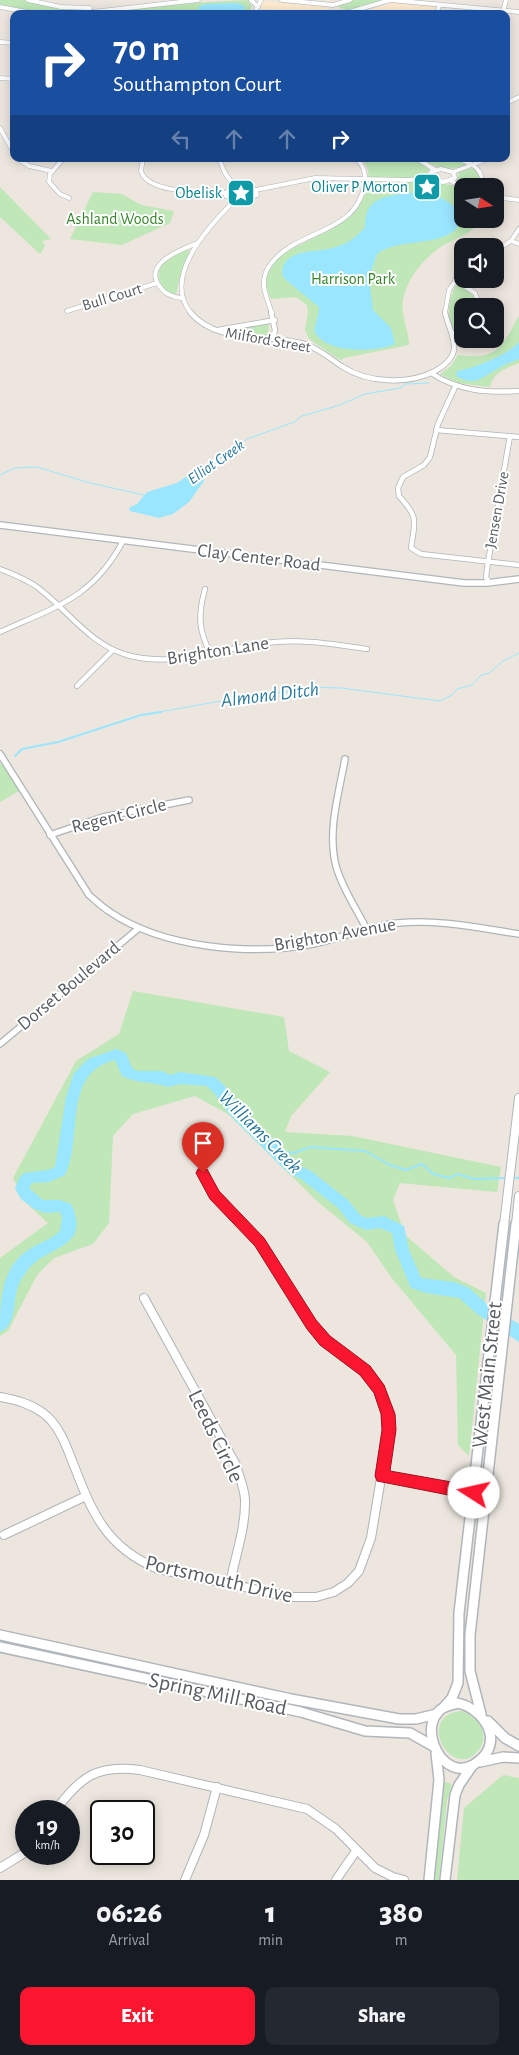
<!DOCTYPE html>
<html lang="en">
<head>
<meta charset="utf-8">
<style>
  body { margin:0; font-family:"Alegreya Sans",sans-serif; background:#242831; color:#f1f3f6; height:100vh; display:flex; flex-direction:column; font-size:19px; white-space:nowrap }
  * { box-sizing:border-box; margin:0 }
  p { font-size:16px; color:#9ea1a6 }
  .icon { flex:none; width:28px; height:28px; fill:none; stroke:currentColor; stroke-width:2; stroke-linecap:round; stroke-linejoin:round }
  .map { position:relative; height:1880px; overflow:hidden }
  .panel { display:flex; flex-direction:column; background:#171b24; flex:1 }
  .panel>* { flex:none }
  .hud { position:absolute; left:10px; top:10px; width:500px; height:152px; border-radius:10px; box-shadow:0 2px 12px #0003; background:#1a4fa0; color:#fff; overflow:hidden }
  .needle { width:32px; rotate:102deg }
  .tools { position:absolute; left:454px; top:178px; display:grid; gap:10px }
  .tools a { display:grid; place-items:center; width:50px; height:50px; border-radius:10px; background:#171b24; box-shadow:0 2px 12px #0003; font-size:25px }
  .speed { position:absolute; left:15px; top:1800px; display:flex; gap:10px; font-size:25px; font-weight:700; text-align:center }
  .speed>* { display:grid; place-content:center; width:65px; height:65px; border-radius:50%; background:#171b24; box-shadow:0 2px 12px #0003; line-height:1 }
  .speed small { font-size:12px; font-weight:400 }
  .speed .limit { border:2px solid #111; border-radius:8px; background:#fff; color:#111 }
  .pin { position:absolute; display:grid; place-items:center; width:42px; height:42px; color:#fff; margin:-51px -21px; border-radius:50% 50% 50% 0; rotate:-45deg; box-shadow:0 0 5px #0007 }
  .pin .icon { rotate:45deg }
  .me { position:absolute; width:55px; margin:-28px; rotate:280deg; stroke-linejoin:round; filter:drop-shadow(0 0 4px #0008) }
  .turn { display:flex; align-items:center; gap:18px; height:105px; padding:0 20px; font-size:22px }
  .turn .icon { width:65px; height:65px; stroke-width:2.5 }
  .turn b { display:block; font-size:35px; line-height:42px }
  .lanes { display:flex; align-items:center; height:48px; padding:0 20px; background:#0003; justify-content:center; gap:25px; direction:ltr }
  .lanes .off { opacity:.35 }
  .eta { display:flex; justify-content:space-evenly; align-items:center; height:85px; text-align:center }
  .eta b { font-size:30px; font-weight:800; line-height:35px }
  .primary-button { display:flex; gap:10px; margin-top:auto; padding:10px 20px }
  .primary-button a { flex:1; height:58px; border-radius:10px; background:#fa162e; color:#fff; font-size:20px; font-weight:800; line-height:58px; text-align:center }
  .primary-button a+a { background:#242831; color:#f1f3f6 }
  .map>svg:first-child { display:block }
  .commercial { fill:#ffebd0 }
  .green { fill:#bfe7b7 }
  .water { fill:#9be6ff }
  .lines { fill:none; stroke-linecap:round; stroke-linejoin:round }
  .stream-far1 { stroke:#9be6ff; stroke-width:1 }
  .stream { stroke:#9be6ff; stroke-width:2 }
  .river { fill:#9be6ff; fill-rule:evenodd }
  .street-far3-casing { stroke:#afb4b8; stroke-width:5 }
  .street-far2-casing { stroke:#afb4b8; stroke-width:6 }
  .street-far1-casing { stroke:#afb4b8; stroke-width:8 }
  .street-casing { stroke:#afb4b8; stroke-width:10 }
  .secondary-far2-casing { stroke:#b0b6bb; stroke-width:8 }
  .secondary-far1-casing { stroke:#b0b6bb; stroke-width:10 }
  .secondary-casing { stroke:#b0b6bb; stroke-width:12 }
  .street-far3 { stroke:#fff; stroke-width:4 }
  .street-far2 { stroke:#fff; stroke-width:4.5 }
  .street-far1 { stroke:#fff; stroke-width:5.5 }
  .street { stroke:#fff; stroke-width:8 }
  .secondary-far2 { stroke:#fff; stroke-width:5.5 }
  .secondary-far1 { stroke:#fff; stroke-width:8 }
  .secondary { stroke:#fff; stroke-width:9 }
  .route { fill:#fa162e; stroke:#a20e1e }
  .labels { text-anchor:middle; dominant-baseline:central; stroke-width:4; stroke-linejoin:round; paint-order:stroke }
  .far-culture-label { font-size:16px; fill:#0d838f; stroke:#fff; text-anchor:end }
  .far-park-label { font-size:16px; fill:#37842c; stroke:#fff }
  .far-street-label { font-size:16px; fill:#575d61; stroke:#fff }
  .far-water-label { font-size:16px; font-style:italic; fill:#2a789e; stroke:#fff }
  .street-label { font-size:19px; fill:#575d61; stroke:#fff }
  .water-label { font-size:20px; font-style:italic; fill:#2a789e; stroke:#fff }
  .near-street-label { font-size:22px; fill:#575d61; stroke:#fff }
</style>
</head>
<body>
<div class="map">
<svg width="519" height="1880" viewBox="0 0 519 1880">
  <rect width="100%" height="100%" fill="#ece6de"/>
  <g class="commercial">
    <path d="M263,1L326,7L337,14L259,9Z"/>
    <path d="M392,3L436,7L434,14H354Z"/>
  </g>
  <g class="green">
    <path d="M0,0H26L89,10C64,20 25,11 0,6Z"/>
    <path d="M247,0L252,6L248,14H129L127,10L192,3Z"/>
    <path d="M354,0H386L348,11L337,6Z"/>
    <path d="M360,159H415L429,169L426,176L429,180C441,185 450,183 462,189V219H481C473,234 458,237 444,245C425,256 407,278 403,300C400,314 410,335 409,345L344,358L340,360L309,339L305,330L308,313L307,305L296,297L271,299C269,294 266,287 266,281C266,239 363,240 368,182C369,171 369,166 360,159Z"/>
    <path d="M426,159H454L468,164C454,171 439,170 425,161Z"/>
    <path d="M473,168L477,170L480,179L476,185L465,186L457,182L459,172Z"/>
    <path d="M0,187L51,239L42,241L45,246L40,254L0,217Z"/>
    <path d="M93,192L122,194L141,205L174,211L170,223L122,245L70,239Z"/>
    <path d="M186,250H190L180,276L176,295H171C146,273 162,261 186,250Z"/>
    <path d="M459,284C468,290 477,295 476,306H462V327L457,331L454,330C446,315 448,300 456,285Z"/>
    <path d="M519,316V363C505,369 494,371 490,387L457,383L440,374L451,366L458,355C484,358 495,357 509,334C513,328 515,321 519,316Z"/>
    <path d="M269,323L268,336L266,337L233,333L226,330Z"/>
    <path d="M0,764L4,765L19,791L0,802Z"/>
    <path d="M133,991L284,1017L289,1051L330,1072L291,1116L285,1132L352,1136L501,1167L497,1192L400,1183L393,1200L405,1235L454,1277L486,1293L469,1456L458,1445L456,1355L391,1277L367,1242L318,1202L228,1114L195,1096L133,1114L113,1136L109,1223L93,1244L54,1258L37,1275L8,1331L0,1336V1258L48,1223L25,1202L13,1178L76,1061L119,1034Z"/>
    <path d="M461,1711C478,1715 492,1736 477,1752C451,1780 415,1716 461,1711Z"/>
    <path d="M503,1775L519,1778V1880H457L464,1808Z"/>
    <path d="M444,1782L452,1784L447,1800L439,1880H433Z"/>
  </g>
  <g class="water">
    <path d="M237,3L245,6L242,14H201L198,7L206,4Z"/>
    <path d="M400,194C420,191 454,195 459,217C460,223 459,227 454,231C433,247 399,238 377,254L369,278L373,310L391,328L395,344C376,353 323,354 314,330L318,315L319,307L286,280L282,275C281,250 312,252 328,249C343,246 356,239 365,227C365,202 377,198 400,194Z"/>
    <path d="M519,342V359C511,362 504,365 497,369C480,378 476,387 456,376L457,371C474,368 508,355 519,342Z"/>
    <path d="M194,471H200L204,474V481L189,502L173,514L159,518L130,511L129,508L137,504L147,492L177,483Z"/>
  </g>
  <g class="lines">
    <g class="stream-far1">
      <path d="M200,473L247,439L294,422L302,416L340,405L365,394L400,388L406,384L429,383"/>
      <path d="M0,475L15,468L37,467L90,483L144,495"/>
      <path d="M154,713L271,692L282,693L305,687L341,688L440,701L452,695L457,689L472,685L481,675L489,673L503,661L519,653"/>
    </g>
    <g class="stream">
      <path d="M15,756L22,749L58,742L141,715L161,712"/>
      <path d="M275,1151L294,1153L310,1147L365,1151L390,1165L406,1170L422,1164L433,1174L450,1178L457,1174L475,1179L507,1178"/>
      <path d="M511,1178H519"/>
    </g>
    <path class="river" d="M116,1049L126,1053L132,1068L137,1071H162L170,1075L180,1072L215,1077L224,1085L239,1106L292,1159L300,1166L311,1171L348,1200L360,1215L367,1218L384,1216L404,1226L409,1250L421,1278L454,1282L469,1288L487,1304L519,1324V1342L477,1314L459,1298L426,1293L411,1288L395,1250L392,1233L380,1228L366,1230L350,1223L338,1208L301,1179L290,1174L282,1167L229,1114L214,1093L207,1086L180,1084L168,1087C151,1081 138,1084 122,1076L115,1060C61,1073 84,1138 65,1175L49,1182L32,1183L29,1188L43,1200H60L71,1204C93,1250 44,1245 27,1271C24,1275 21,1279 19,1284C12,1298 18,1325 0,1332C0,1305 0,1272 24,1253C35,1244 49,1241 60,1231L62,1217L60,1212L46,1213L34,1209L21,1199L15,1189L19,1178L24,1173L48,1170L55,1167L66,1097L74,1073L88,1059Z"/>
    <g class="street-far3-casing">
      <g id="street-far3">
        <path d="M28,0L61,7L90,8"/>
        <path d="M251,0L258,7"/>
        <path d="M282,0L333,5L350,0"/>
        <path d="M0,7L38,14"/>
        <path d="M503,12L506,0"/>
        <path d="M346,13L390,0L519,12"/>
        <path d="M75,14L198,0"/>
        <path d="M254,14L261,0"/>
        <path d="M437,14L439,6"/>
        <path d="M0,42L14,43"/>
        <path d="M0,78L14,79"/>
        <path d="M506,103L519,97"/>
        <path d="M0,128L14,153"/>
        <path d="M18,159L29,166L52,171"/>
        <path d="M63,159L50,174L49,182L60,194L69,198"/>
        <path d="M143,159C143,162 141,168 141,171C147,194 207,192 225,193"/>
        <path d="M219,159L225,173L235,187"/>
        <path d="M418,159L435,170"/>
        <path d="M459,159C470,163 480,167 482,179L477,186"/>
        <path d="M441,169L453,172L455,178L443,182L431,178V172Z"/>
        <path d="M453,172L488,159"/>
        <path d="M451,181L462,187"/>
        <path d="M244,186L254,189L257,195L242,201L226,196L228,190Z"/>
        <path d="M256,190L315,178L408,180L431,178"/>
        <path d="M495,197L519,200"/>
        <path d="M511,241L519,244"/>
        <path d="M495,251L511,241L519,229"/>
        <path d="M455,280L475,293L480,306"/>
        <path d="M181,298C173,297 165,294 160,287C142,264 180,250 197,243"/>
        <path d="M67,311L157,283"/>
        <path d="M191,313C161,277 209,226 234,201"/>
        <path d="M272,313C267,299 259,283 268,268C292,228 356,238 365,183C366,173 364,165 356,159"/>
        <path d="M445,313L449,290L462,272"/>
      </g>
    </g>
    <g class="street-far2-casing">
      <g id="street-far2">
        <path d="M190,312C217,345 267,333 304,344C319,348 330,359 343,367C368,383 409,385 435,371C444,366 453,359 454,349C455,336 447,324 445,312"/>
        <path d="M271,312L275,330L273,339"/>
        <path d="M218,330L275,320"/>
        <path d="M452,334L462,331"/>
        <path d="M431,373C458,391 487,393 519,391"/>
        <path d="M455,387L438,424L430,457L424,465L403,477L398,488L399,496C419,518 415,520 411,548L421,554L519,565"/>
        <path d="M436,430L519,437"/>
        <path d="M0,569C13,574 26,579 37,587C68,610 89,644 127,655C174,668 219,649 265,643C299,638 333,644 367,649"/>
        <path d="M489,583L486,577L488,562L510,436"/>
        <path d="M205,589C198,614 198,631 211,654"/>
        <path d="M0,632C55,607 93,598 123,541"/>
        <path d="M77,686L113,650"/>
      </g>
    </g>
    <g class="street-far1-casing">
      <g id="street-far1">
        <path d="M0,754L89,895C96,901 102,907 110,912C163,948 251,956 313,944C341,938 369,926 398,923C438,919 479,928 519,934"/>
        <path d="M345,759C339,793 327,831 336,866C342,888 356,908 366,928"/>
        <path d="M50,835L103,817L189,800"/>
        <path d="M0,1044L139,928"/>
        <path d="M203,1173L216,1194L245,1225"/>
      </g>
    </g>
    <g class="street-casing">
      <g id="street">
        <path d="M144,1298L236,1465C239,1476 244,1487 245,1499C246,1528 235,1556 230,1584"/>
        <path d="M0,1397C16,1400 29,1403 43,1413C57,1423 65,1442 71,1458C91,1509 103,1546 158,1569L292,1597H316L334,1592L348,1583L359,1571L371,1538L389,1430L386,1409L381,1393L363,1370L327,1340L306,1317L261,1243L244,1224"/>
        <path d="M382,1476L486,1495"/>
        <path d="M4,1535L86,1496"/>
        <path d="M55,1811C80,1777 97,1764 140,1770L307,1809L336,1829L375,1868L393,1877L404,1880"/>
        <path d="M0,1868L26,1852"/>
        <path d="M185,1880L204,1835L217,1787"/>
        <path d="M336,1880L356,1851"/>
      </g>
    </g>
    <g class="secondary-far2-casing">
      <path id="secondary-far2" d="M0,525L464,583H487L519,579"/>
    </g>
    <g class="secondary-far1-casing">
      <g id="secondary-far1">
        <path d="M504,1225L519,1098"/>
        <path d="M516,1225L519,1196"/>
      </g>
    </g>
    <g class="secondary-casing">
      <g id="secondary">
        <path d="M0,1635L291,1699L399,1719H416L437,1714"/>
        <path d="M0,1647L301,1712L365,1731L410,1733L433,1746"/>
        <path d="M458,1703C478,1708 499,1730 487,1752C484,1758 479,1761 473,1765C444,1782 417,1730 440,1710C444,1706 453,1705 458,1703Z"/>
        <path d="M444,1707L452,1698L458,1683L459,1613L504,1224"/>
        <path d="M481,1714L470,1671V1635L516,1224"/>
        <path d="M488,1721L505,1738L519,1746"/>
        <path d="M480,1762L503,1757L519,1758"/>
        <path d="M429,1880L439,1780L436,1753"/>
        <path d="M445,1880L455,1795L459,1785L472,1766"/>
      </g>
    </g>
    <use href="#street-far3" class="street-far3"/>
    <use href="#street-far2" class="street-far2"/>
    <use href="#street-far1" class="street-far1"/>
    <use href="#street" class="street"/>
    <use href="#secondary-far2" class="secondary-far2"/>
    <use href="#secondary-far1" class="secondary-far1"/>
    <use href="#secondary" class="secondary"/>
  </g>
  <path class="route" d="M203,1168L207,1169L219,1191L264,1238L316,1320L330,1336L370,1366L384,1385L395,1414L396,1430L390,1471L474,1486L479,1488L481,1493L479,1498L474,1500L377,1481L375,1476L382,1430L381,1414L374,1393L360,1375L320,1345L307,1329L255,1246L210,1199L196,1173L198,1169Z"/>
  <defs>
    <g id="sight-square" transform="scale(1.4375)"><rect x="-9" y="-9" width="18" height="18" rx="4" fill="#0f9aa8" stroke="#fff"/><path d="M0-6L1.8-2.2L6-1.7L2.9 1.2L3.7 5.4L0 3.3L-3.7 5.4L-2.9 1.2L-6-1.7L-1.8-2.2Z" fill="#fff"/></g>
  </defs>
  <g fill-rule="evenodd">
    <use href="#sight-square" x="427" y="187"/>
    <use href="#sight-square" x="241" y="193"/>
  </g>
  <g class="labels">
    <g class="far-culture-label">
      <text x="408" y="187">Oliver P Morton</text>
      <text x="222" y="193">Obelisk</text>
    </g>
    <g class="far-park-label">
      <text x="115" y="219">Ashland Woods</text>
      <text x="353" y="279">Harrison Park</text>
    </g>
    <g class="far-street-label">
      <text transform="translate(112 297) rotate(-17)">Bull Court</text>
      <text transform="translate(268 340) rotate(10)">Milford Street</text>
      <text transform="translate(497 510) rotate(-80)">Jensen Drive</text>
    </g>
    <g class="far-water-label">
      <text transform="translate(216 462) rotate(-35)">Elliot Creek</text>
    </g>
    <g class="street-label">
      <text transform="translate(259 558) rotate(7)">Clay Center Road</text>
      <text transform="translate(218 651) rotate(-9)">Brighton Lane</text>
      <text transform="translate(119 816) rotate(-14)">Regent Circle</text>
      <text transform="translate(335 935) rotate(-10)">Brighton Avenue</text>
      <text transform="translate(69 986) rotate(-40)">Dorset Boulevard</text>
    </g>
    <g class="water-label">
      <text transform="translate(270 695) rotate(-7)">Almond Ditch</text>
      <text transform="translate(260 1132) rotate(45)">Williams Creek</text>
    </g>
    <g class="near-street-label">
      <text transform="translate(487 1375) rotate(-84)">West Main Street</text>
      <text transform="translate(216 1436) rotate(64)">Leeds Circle</text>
      <text transform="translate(219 1579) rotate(13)">Portsmouth Drive</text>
      <text transform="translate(218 1694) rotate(12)">Spring Mill Road</text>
    </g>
  </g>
</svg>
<div class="tools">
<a><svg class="needle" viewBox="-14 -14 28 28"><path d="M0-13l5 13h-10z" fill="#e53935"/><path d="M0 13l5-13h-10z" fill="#9ea1a6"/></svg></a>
<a><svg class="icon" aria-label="sound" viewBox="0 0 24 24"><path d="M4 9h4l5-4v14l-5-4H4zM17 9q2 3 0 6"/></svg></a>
<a><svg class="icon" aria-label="search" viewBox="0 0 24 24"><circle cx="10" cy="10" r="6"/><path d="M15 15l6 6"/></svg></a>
</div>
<div class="speed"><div>19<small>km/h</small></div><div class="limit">30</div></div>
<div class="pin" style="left:203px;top:1173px;background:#d93025"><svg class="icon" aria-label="arrive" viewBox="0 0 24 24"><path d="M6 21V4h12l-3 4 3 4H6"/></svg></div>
<svg class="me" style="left:474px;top:1493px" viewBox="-20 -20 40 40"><circle r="19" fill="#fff"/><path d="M0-13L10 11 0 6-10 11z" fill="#fa162e"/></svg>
<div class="hud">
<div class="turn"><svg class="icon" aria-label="right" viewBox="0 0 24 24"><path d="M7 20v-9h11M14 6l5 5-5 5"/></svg><div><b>70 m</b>Southampton Court</div></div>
<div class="lanes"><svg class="icon off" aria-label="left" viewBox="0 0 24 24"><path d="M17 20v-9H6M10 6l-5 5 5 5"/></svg><svg class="icon off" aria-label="ahead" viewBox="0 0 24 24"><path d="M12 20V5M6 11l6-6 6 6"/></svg><svg class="icon off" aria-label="ahead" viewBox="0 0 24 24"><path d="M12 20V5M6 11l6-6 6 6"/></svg><svg class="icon" aria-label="right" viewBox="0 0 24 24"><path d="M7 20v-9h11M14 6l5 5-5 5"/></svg></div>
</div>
</div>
<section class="panel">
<div class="eta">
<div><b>06:26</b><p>Arrival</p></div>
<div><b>1</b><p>min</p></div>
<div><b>380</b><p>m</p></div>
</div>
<div class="primary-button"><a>Exit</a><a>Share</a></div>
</section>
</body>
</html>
